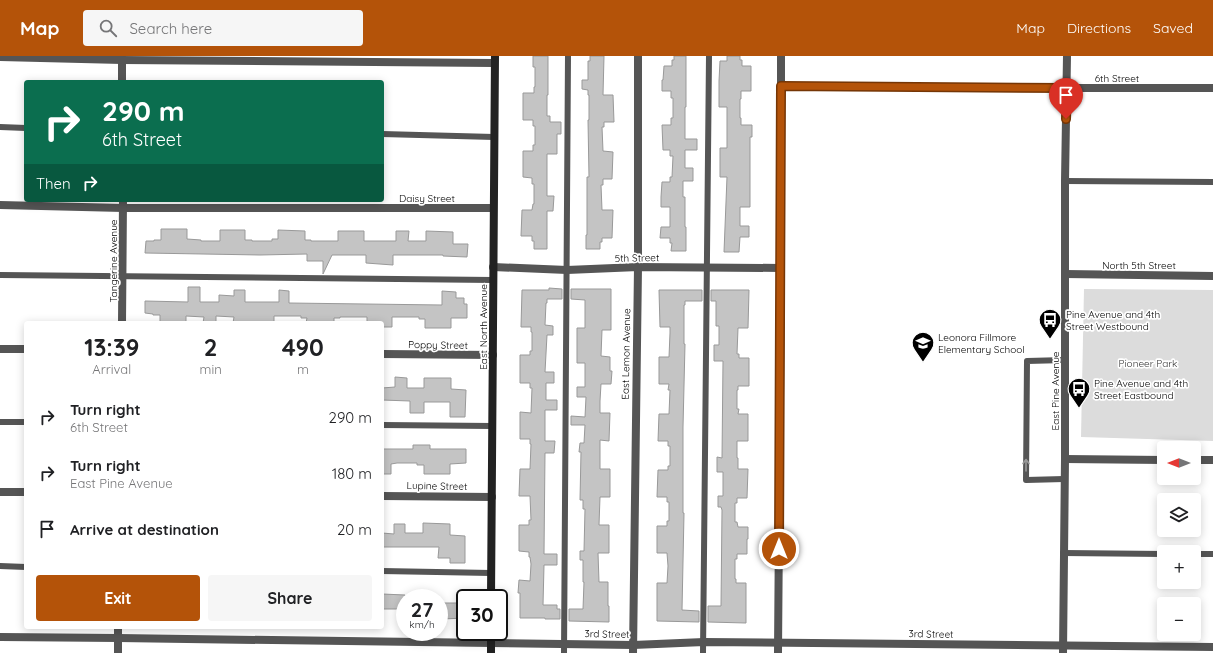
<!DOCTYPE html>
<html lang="en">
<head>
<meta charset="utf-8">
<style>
  body { margin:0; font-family:Quicksand,sans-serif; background:#f6f6f6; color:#202124; height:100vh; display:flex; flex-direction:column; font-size:15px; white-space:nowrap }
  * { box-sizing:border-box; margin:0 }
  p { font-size:13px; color:#757577 }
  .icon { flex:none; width:22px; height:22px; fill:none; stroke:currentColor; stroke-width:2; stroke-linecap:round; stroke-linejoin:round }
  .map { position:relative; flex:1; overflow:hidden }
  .sheet { position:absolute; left:24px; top:265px; width:360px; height:308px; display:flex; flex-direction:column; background:#fff; border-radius:4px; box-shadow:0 2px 10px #0003 }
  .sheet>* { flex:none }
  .hud { position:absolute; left:24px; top:24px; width:360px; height:122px; border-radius:4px; box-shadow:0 2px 10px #0003; background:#0b6e4f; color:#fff; overflow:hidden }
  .needle { width:26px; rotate:270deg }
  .buttons { position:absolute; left:1157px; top:385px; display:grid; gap:8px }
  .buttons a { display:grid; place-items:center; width:44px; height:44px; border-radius:4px; background:#fff; box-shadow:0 2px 10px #0003; font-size:20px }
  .speed { position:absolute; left:396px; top:533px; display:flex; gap:8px; font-size:20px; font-weight:700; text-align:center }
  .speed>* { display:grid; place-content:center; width:52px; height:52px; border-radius:50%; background:#fff; box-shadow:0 2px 10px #0003; line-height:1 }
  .speed small { font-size:10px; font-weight:400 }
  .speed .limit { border:2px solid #111; border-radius:6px; background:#fff; color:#111 }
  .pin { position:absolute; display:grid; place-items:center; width:34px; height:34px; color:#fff; margin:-41px -17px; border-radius:50% 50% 50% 0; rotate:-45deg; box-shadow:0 0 4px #0007 }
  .pin .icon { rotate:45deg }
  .me { position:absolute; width:44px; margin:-22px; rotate:0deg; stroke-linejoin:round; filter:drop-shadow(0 0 3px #0008) }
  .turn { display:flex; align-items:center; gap:14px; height:84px; padding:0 12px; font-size:18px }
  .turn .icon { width:52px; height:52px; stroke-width:2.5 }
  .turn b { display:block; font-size:28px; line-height:34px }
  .then { display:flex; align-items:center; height:38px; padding:0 12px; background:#0003; gap:8px; font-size:15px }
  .eta { display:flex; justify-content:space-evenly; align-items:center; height:68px; text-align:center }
  .eta b { font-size:24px; font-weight:700; line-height:28px }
  .button { display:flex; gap:8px; margin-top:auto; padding:8px 12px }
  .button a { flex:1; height:46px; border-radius:4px; background:#b45309; color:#fff; font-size:16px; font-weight:700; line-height:46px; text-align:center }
  .button a+a { background:#f6f6f6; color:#202124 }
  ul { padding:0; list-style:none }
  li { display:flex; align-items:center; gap:12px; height:56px; padding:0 12px }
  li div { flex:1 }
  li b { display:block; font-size:15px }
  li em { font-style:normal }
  header { display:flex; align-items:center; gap:24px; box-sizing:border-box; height:56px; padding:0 20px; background:#b45309; color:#fff }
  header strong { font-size:19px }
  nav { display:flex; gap:22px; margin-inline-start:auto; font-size:14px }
  .search { width:280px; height:36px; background:#f6f6f6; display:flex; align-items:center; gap:10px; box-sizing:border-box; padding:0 14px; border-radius:4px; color:#757577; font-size:15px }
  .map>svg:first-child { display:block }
  .green { fill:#dcdcdc }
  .building { fill:#c4c4c4; stroke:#999 }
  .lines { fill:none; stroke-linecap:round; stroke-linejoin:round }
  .lane { stroke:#555; stroke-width:6 }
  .street { stroke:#555; stroke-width:8 }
  .secondary { stroke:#222; stroke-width:8 }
  .oneway { stroke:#999 }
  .route-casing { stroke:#753606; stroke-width:10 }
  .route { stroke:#b45309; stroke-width:7 }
  .labels { text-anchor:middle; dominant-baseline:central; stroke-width:3.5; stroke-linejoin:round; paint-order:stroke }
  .street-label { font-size:10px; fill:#000; stroke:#fff }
  .poi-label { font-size:10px; fill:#000; stroke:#fff; text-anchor:start }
  .park-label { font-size:10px; fill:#333; stroke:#fff }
</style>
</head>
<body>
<header>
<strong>Map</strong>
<div class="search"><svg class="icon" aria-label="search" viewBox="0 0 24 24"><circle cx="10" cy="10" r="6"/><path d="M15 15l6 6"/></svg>Search here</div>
<nav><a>Map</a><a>Directions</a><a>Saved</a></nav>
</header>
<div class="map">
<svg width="1213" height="597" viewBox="0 0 1213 597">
  <rect width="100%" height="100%" fill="#fff"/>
  <path class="green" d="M1084,233L1213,234V385L1081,381Z"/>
  <g class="building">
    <path d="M533,0H548V39H547V60H550V66H561V78H557V98H547V140H554L553,155H547V193H534V185H532V180H521L522,154H532L533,148H534V128H532V122L523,121V95H533V89H535V70H533V64H523V37H534V31H535V11H533Z"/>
    <path d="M590,0H604L603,39H613L614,66H604V71H602L603,95L613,96L612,123H603V129H601L602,154H613L612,182H602V186H600V193H586V179H587V121H589L588,64H589V39H588V34L582,33V24H588V5H590Z"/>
    <path d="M674,0H686V51H685V83H697V94H685V112H693V125H683V141H685V171H686V195H671L672,187H670V182H660L661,171H670V151H661V141L662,126H670V121H672L673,100H670V94H663L662,69H671V62H673V42H671V35H662V24H663L664,10H672V4H674Z"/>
    <path d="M727,0H740V4H742V10H751V35H741V43H740V62H741V69H752V81H750V151H740V170H749V181H740L739,196H724L727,121H720V92H727V51H719V25L720,5H727Z"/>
    <path d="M161,173H187V183L201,184V185H220V174H245V184H252V185H272V183H278V174L305,175V184H311V185H338V175H364V185H396V175H409L408,185H426V175L453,176V188H468L467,201L443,200V199H393V209L366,207V199H332L323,218V205H307V198L260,199L145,197L146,185H154V184H161Z"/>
    <path d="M188,231H200V246H219V239L234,240V234H245V246H279V234L289,235V247L442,249V235L456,236V242H464V248H467V262H451V272H425V263H419V261H392V271H382V267H367V261H340V262H334V267H306L307,262H301V260H274V267H233L234,261L216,260V267H203L204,261L186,260V267H160V259H153V258L145,257V245L188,246Z"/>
    <path d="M549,232L562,233V243H547V247H546L545,269L553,270V279H547L545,316H554V327H546V344H557V354H545V385H555L554,397H545L544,498H557V509H544L543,549H557V553H560V563H545V562H520V537H518L519,524L530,525L531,508L530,501H529V496L519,495V469H529V464H531L530,440H519L520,413H530L531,388H530V383H520V356L531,357L532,332H530V327H520V299H530V295H532V276H531V271H521L522,234H549Z"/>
    <path d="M571,233H611V274H602L601,300L610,301V315H612L611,328H601L600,345V357H610L609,385L600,384V413H610V441H600L599,469H609V497H598L599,526H608V550H609V566L569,565V553H583L584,526H583V504H580V495H584L585,453H583V444H580L581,396H579L580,387H584L585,369H571V360L585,361L586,341H577V331H585V307H577V272H585V244L571,243Z"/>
    <path d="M659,234H702V245H685V249H684V288H685L683,371V457H684L682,554L699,555V566L657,565V527H667L668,510L667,497H657V470H667V465H669V446H667V441H657L658,414H668V410H670V390H668V385H658L659,358H669L670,334H668L669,328H659V301H669L670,277V271H660Z"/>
    <path d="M711,234H749L748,272H738L737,298H739V302H749V330H738V334H737V353H739L738,358H748V385H737V402H738V413H748L747,442H737V447H735V466H737L738,471H748V483H747V498H737V503H735V523H736V527H746V567L708,566V550H721L722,454L721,451H718V440H723V416H717V401L722,402L723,305H714V289H719V270H716V245H711Z"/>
    <path d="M395,321L407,322V332H424V322H451V333L466,334L465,361H450V346H424V357H410V345L382,344V332L395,331Z"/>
    <path d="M413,389H430V393H466V407L450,408V418H424V409H417V407H397L391,408V418H382V393H413Z"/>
    <path d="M423,467L450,468V479L465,480V507H450V502H438L439,491H382V477L394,478V468H405V477H423Z"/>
    <path d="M382,538L405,539V553H382Z"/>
    <path d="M442,547H465V562L442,563Z"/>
  </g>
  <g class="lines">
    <g class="lane">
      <path d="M0,71L26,72"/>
      <path d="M382,78L494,81"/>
      <path d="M1065,125L1213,126"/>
      <path d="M0,219L493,224"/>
      <path d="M0,366H26"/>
      <path d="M382,369L492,370"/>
      <path d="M1064,423L1026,424L1027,305L1065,304"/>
      <path d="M1063,497L1164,498"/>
      <path d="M1194,498H1213"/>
      <path d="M0,510L26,511"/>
      <path d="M382,515L491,517"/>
      <path d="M564,597L568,0"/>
      <path d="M703,597L709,0"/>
    </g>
    <g class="street">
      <path d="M122,0V26"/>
      <path d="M0,1L122,4L494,7"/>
      <path d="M781,30L1067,32H1213"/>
      <path d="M0,149L123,152H493"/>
      <path d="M493,211L567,214L638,211L781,212"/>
      <path d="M1065,218L1213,220"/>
      <path d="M122,267L123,144"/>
      <path d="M0,293H26"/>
      <path d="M382,298L493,299"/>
      <path d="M1065,403L1164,404"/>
      <path d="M1194,404H1213"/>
      <path d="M0,436H26"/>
      <path d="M382,440L492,441"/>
      <path d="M118,571V597"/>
      <path d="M0,581L118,582L633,589L704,586L1213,591"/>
      <path d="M633,597L638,211V0"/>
      <path d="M778,597L781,212V0"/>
      <path d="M1063,597L1065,403V125L1067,0"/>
    </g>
    <g class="secondary">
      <path d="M491,542L495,0"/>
      <path d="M491,597V576"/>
    </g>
  </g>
  <defs><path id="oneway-shaft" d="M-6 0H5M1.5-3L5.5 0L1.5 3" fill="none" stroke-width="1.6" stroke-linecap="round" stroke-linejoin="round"/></defs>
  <use class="oneway" href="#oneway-shaft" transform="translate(1026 409) rotate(-90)"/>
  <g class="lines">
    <g class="route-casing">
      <path id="route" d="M779,493L781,30L1067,32L1066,63"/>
    </g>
    <use href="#route" class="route"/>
  </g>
  <defs>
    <g id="bus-pin" transform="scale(1.15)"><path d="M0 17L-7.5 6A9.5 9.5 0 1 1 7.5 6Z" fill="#000" stroke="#fff"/><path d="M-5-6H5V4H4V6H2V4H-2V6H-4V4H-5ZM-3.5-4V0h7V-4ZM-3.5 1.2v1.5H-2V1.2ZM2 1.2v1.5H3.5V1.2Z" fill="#fff"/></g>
    <g id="school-pin" transform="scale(1.15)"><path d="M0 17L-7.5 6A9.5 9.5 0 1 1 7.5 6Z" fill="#000" stroke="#fff"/><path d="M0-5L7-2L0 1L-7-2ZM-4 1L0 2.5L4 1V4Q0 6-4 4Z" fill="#fff"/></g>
  </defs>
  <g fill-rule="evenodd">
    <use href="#bus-pin" x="1050" y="264"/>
    <use href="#school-pin" x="923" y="287"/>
    <use href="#bus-pin" x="1079" y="333"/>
  </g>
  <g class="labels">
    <g class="street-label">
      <text x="1117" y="22">6th Street</text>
      <text x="427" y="142">Daisy Street</text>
      <text transform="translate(637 202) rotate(-1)">5th Street</text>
      <text transform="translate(113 205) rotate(-90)">Tangerine Avenue</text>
      <text x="1139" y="209">North 5th Street</text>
      <text transform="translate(483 271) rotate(-90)">East North Avenue</text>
      <text transform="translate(438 289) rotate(1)">Poppy Street</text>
      <text transform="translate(626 298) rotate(-89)">East Lemon Avenue</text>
      <text transform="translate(1055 335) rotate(-90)">East Pine Avenue</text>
      <text transform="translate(437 430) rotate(1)">Lupine Street</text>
      <text transform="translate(607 578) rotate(1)">3rd Street</text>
      <text transform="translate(931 578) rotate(1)">3rd Street</text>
    </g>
    <g class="poi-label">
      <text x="1066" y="258">Pine Avenue and 4th<tspan x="1066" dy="12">Street Westbound</tspan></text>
      <text x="938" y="281">Leonora Fillmore<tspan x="938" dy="12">Elementary School</tspan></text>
      <text x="1094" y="327">Pine Avenue and 4th<tspan x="1094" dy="12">Street Eastbound</tspan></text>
    </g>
    <g class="park-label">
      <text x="1148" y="307">Pioneer Park</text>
    </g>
  </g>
</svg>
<div class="buttons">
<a><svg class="needle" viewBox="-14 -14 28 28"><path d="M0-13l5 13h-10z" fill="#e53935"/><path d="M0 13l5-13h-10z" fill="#757577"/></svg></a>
<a><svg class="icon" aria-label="layers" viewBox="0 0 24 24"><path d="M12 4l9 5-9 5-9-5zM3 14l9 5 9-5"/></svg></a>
<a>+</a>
<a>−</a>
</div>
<div class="speed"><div>27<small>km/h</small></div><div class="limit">30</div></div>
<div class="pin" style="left:1066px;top:63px;background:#d93025"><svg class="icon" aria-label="arrive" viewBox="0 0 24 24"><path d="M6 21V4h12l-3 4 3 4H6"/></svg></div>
<svg class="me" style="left:779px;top:493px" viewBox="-20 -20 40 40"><circle r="17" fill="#b45309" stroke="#fff" stroke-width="3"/><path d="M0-11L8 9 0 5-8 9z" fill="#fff"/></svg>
<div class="hud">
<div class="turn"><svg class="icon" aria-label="right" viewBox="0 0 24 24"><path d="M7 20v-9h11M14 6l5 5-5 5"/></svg><div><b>290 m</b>6th Street</div></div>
<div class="then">Then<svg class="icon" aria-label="right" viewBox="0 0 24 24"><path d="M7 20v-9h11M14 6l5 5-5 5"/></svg></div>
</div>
<section class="sheet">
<div class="eta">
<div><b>13:39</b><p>Arrival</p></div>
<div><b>2</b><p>min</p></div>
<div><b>490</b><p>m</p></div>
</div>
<ul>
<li><svg class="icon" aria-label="right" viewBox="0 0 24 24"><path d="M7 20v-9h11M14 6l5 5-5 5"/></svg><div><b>Turn right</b><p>6th Street</p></div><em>290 m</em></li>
<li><svg class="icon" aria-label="right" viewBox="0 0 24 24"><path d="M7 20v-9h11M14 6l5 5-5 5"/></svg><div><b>Turn right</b><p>East Pine Avenue</p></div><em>180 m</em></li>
<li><svg class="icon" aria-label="arrive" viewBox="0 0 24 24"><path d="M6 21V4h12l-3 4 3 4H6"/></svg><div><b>Arrive at destination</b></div><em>20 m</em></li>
</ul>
<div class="button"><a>Exit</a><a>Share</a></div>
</section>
</div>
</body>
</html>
